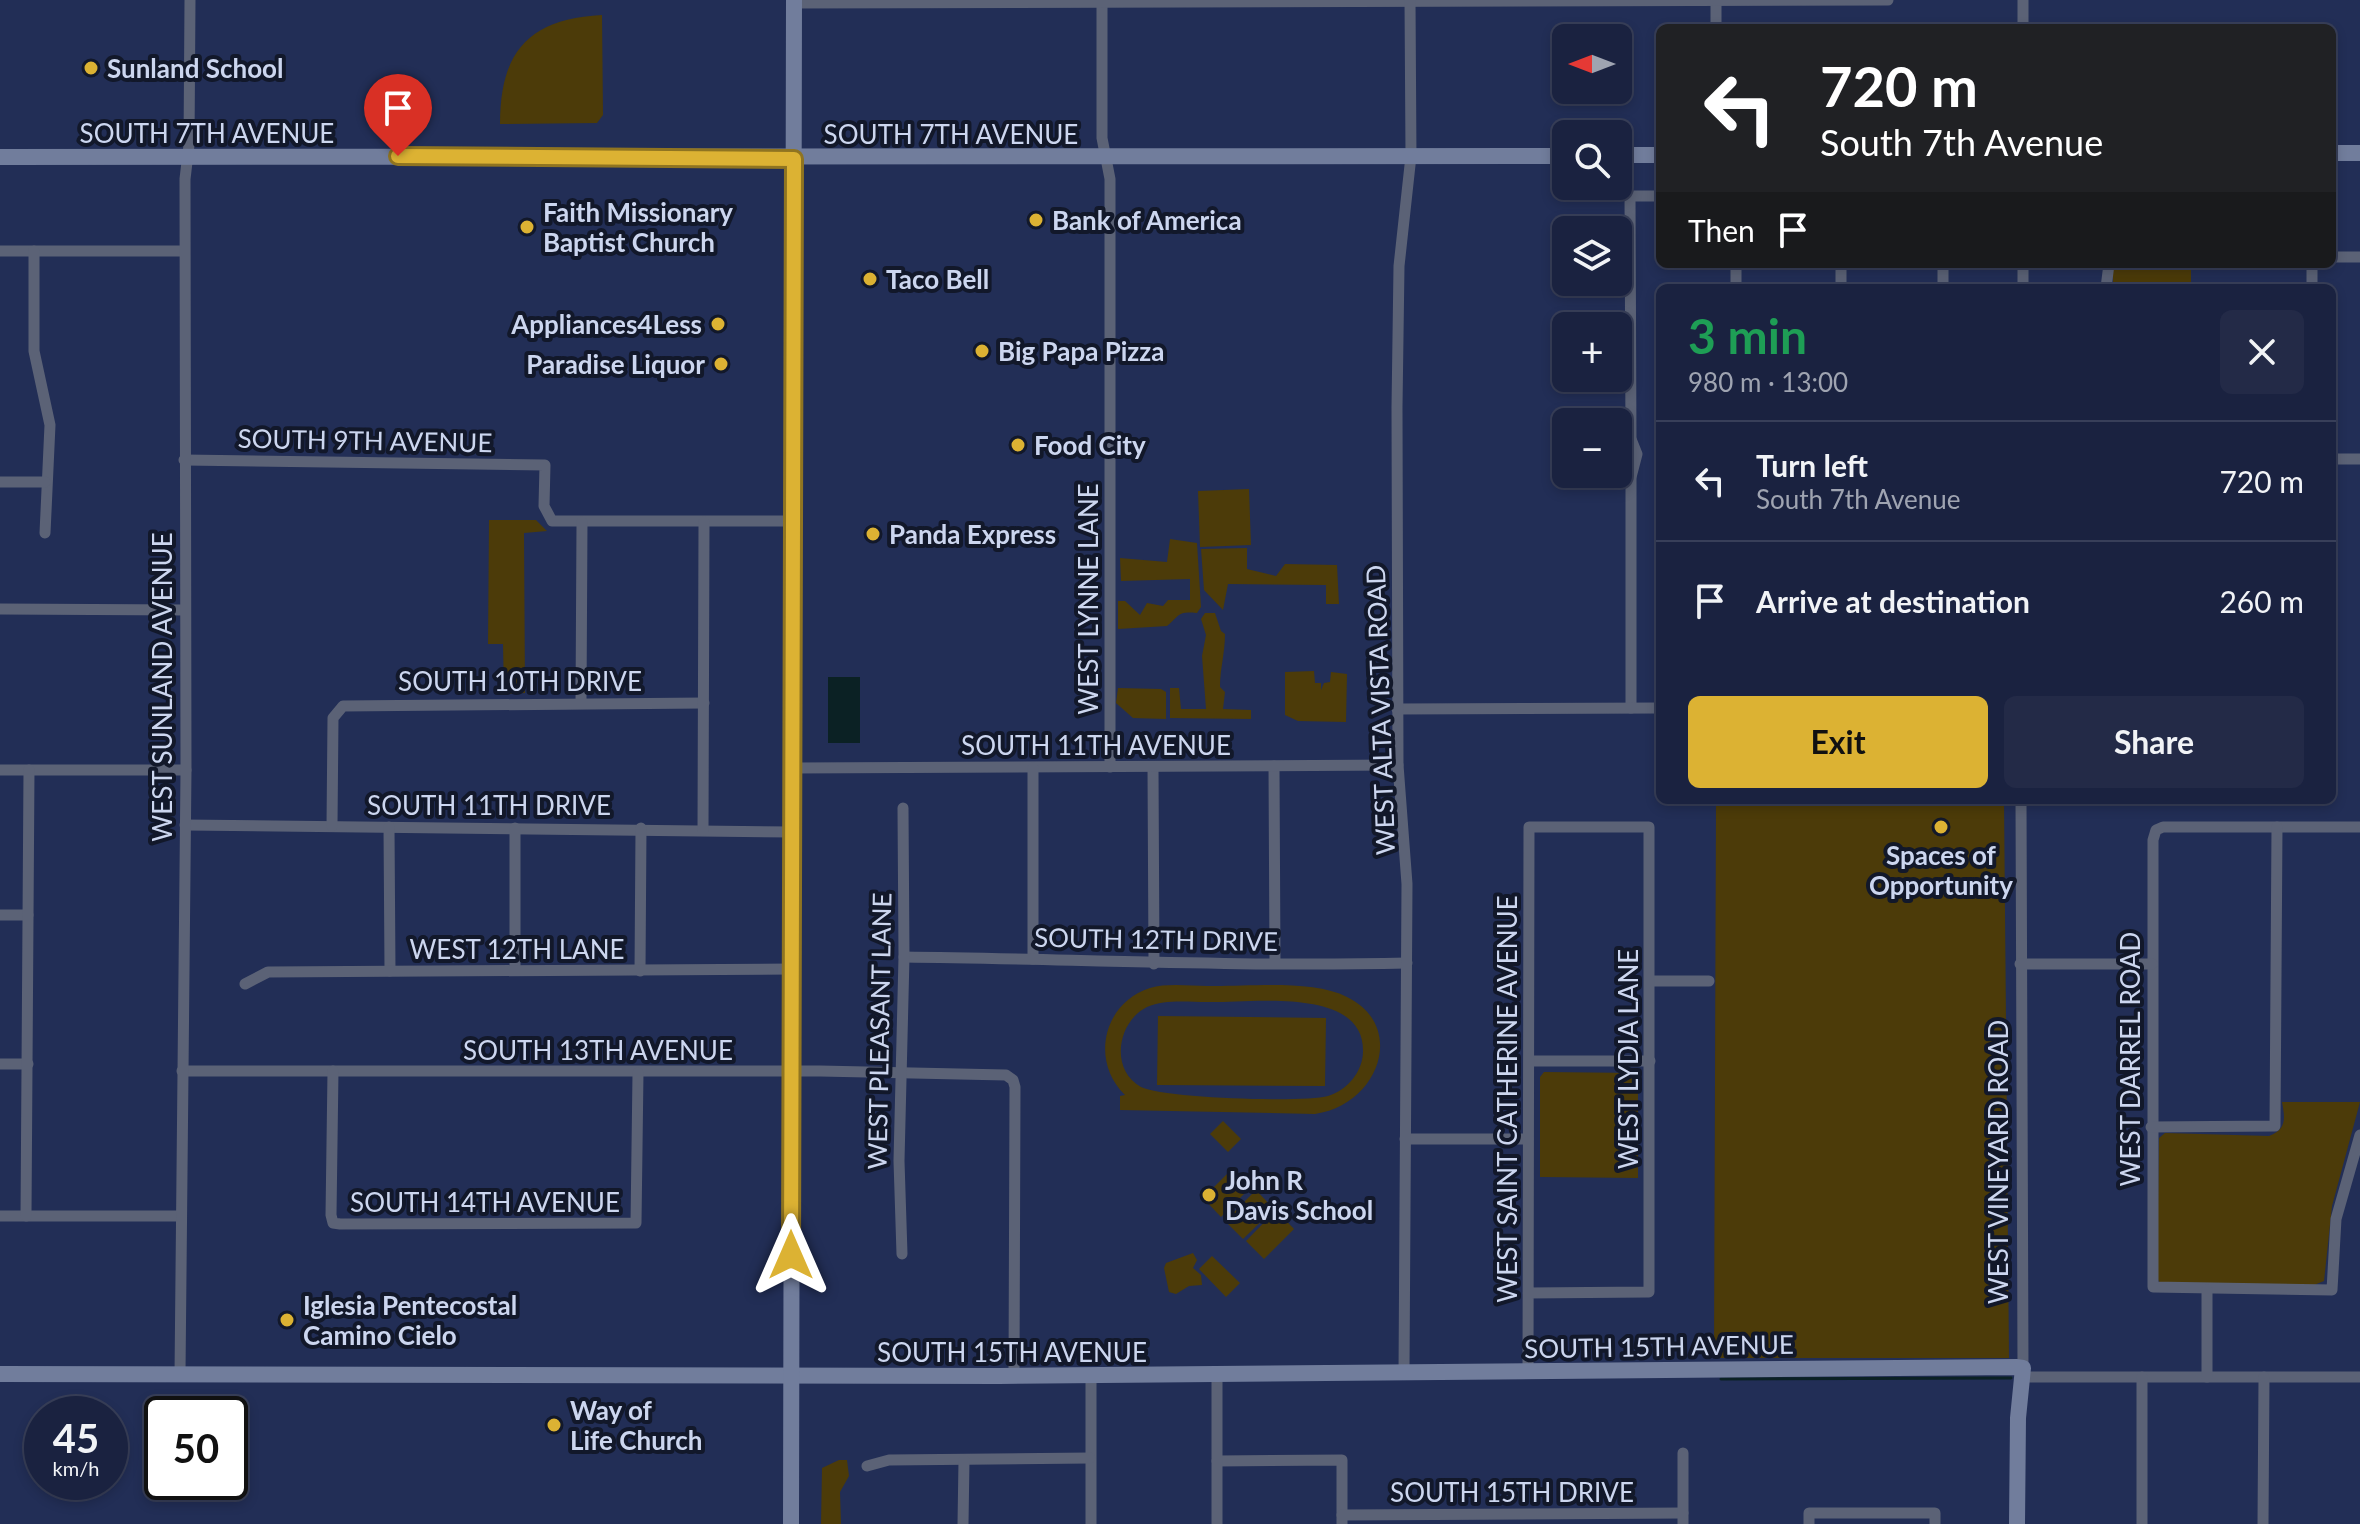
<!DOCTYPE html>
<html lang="en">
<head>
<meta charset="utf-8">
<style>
  body { margin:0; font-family:Lato,sans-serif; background:#232a47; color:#f1f3f6; height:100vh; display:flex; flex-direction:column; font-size:30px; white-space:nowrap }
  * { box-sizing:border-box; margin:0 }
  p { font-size:26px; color:#9fa4b1 }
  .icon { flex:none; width:44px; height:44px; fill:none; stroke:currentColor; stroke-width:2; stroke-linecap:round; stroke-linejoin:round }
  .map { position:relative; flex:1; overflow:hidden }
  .drawer { position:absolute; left:1656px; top:284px; width:680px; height:520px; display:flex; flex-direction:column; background:#1a2240; border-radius:12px; box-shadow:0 4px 12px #0003,0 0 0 2px #383f59 }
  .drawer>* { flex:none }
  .guide { position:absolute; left:1656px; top:24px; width:680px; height:244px; border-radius:12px; box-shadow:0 4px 12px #0003,0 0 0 2px #383f59; background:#202124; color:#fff; overflow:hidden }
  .needle { width:52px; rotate:270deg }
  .controls { position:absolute; left:1552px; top:24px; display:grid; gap:16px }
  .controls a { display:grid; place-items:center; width:80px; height:80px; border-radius:12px; background:#1a2240; box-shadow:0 4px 12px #0003,0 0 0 2px #383f59; font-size:40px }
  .speed { position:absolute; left:24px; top:1396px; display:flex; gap:16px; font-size:40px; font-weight:700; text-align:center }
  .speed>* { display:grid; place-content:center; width:104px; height:104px; border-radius:50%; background:#1a2240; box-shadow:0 4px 12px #0003,0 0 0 2px #383f59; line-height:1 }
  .speed small { font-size:20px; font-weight:400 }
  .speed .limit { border:4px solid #111; border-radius:12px; background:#fff; color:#111 }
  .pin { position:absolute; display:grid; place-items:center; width:68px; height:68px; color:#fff; margin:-82px -34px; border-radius:50% 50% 50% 0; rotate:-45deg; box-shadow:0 0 8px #0007 }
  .pin .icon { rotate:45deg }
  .me { position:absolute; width:88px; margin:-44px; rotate:0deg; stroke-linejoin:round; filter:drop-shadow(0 0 6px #0008) }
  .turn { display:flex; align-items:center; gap:28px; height:168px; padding:0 32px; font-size:36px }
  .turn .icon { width:104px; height:104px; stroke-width:2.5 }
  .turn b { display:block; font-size:56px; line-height:68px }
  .then { display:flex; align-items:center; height:76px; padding:0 32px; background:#0003; gap:16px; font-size:30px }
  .round { display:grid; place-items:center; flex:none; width:84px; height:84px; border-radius:12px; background:#232a47 }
  .summary { display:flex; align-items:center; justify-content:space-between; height:136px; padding:0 32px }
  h1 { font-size:48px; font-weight:700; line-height:60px; color:#1e9e55 }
  .action { display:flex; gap:16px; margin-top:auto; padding:16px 32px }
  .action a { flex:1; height:92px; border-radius:12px; background:#dcb233; color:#111; font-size:32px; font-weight:700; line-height:92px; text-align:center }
  .action a+a { background:#232a47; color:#f1f3f6 }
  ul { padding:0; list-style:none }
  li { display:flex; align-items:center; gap:24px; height:120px; padding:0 32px; border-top:2px solid #383f59 }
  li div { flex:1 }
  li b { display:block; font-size:30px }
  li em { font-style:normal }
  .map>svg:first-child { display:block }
  .green { fill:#4c3b09; fill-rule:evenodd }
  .water { fill:#0b2124 }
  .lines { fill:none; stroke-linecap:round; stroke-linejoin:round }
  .stream { stroke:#0b2124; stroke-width:3 }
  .street { stroke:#5b6276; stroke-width:11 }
  .secondary { stroke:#717d9c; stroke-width:16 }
  .route-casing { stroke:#8f7421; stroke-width:20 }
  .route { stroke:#dcb233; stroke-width:14 }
  .poi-dot { fill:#dcb233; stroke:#12182a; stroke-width:3 }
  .labels { text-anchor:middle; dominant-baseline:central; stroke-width:8; stroke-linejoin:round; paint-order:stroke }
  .poi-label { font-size:26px; font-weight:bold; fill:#ccd6ef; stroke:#12182a; text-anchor:start }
  .street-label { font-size:26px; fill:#ccd6ef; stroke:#12182a }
</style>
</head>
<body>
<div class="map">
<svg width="2360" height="1524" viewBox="0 0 2360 1524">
  <rect width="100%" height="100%" fill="#222e56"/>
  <g class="green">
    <path d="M602,15L603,115L597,123L500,124C500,51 529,19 602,15Z"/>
    <path d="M2191,264V288H2113V269L2118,265Z"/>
    <path d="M1249,489L1251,545L1200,547L1198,491Z"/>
    <path d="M489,520H536L547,531L524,533L525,693L504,694L503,644H488Z"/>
    <path d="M1170,539L1197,543L1201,607L1197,613C1178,611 1181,614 1167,626L1118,629V601H1125L1140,615L1147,603L1163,606L1168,600H1190V579L1121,581L1120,558L1167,562Z"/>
    <path d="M1247,548V569L1276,576L1285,564L1337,565L1339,604H1326V585L1228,584L1223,610L1204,590L1201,549Z"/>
    <path d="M1205,613H1215L1221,631L1225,634C1225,653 1220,669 1220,687L1225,692L1223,709L1251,710V719L1170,718V688H1179L1181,709H1206L1202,656L1206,635L1201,619Z"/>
    <path d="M1314,671L1315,683H1321V690L1324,683L1330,682L1331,672L1347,674L1346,722L1298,721L1285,715V672Z"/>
    <path d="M1118,688L1161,689L1166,692V719L1133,718L1116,703Z"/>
    <path d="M1716,800H2004L2009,1358H1714Z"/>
    <path d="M1207,986C1247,987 1312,979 1347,997C1407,1026 1379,1105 1315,1114L1120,1110V1096L1125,1095C1090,1061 1103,1003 1150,988C1167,983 1190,986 1207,986ZM1207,1002C1250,1003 1364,986 1363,1051C1363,1072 1347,1090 1328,1096C1303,1103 1162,1098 1141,1087C1109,1069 1118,1021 1147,1007C1165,999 1188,1002 1207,1002Z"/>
    <path d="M1158,1016L1326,1018L1325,1086L1157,1085Z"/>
    <path d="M1544,1072L1638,1073V1178L1540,1177V1077Z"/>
    <path d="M2282,1102H2360L2332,1206L2324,1281L2314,1285L2160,1283L2157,1278L2159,1138L2165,1133L2269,1136C2287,1129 2285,1118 2282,1102Z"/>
    <path d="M1223,1121L1241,1139L1228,1152L1210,1134Z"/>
    <path d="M1233,1168L1252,1186L1221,1217L1203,1198Z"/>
    <path d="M1256,1190L1274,1209L1243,1239L1225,1221Z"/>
    <path d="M1276,1210L1294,1229L1264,1259L1246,1241Z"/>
    <path d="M1193,1253L1197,1260L1193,1268L1201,1275L1202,1285L1189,1286L1176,1294L1169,1292L1164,1268L1166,1263Z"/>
    <path d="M1212,1256L1240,1283L1226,1297L1199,1269Z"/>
    <path d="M839,1460H847L849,1476L840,1492L841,1524H821L822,1468Z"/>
  </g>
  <rect class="water" x="828" y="677" width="32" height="66"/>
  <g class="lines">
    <path class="stream" d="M1721,1379L2011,1378"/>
    <g class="street">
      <path d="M1102,0V138L1110,179V767"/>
      <path d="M1716,0V28"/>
      <path d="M2023,0V28"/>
      <path d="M794,3L1888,0"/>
      <path d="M0,251H184"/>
      <path d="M34,251V351L50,425L45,533"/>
      <path d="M2332,257H2360"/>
      <path d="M1736,264V288"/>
      <path d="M1841,264V288"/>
      <path d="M1943,264V288"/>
      <path d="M2023,288V264"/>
      <path d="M2106,288L2109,264"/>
      <path d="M2312,288V264"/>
      <path d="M1631,439L1623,454L1631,477"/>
      <path d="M2332,459H2360"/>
      <path d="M184,460L545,465L544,506L552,521H795"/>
      <path d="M0,482H45"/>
      <path d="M0,609L185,610"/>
      <path d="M581,703L582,522"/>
      <path d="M1631,708V477L1637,454L1631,439L1630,196H1660"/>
      <path d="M1397,709L1660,708"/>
      <path d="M1274,766L1275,963"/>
      <path d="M1153,767L1154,964"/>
      <path d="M794,768L1398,765"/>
      <path d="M1033,768V959"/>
      <path d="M0,770H186"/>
      <path d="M2021,800L2023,1368"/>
      <path d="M185,825L793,832"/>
      <path d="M332,826L333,718L343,706L704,703"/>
      <path d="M389,827L390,971"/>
      <path d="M2360,827H2163L2156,830L2153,840V1287L2332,1290L2336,1219L2360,1135"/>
      <path d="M703,830L704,522"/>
      <path d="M0,915H28"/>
      <path d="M904,957C1072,959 1239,967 1407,963"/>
      <path d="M2020,964H2152"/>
      <path d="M515,970V828"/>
      <path d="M640,971L641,828"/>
      <path d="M1650,981H1709"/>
      <path d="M245,984L268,972L792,969"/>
      <path d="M1530,1061H1650"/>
      <path d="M0,1064H28"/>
      <path d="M182,1071H820L1006,1075L1013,1080L1015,1087L1014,1376"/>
      <path d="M333,1071L331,1215L333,1223L340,1224L636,1223L638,1073"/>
      <path d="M2151,1127L2275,1126L2277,827"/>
      <path d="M1405,1139H1528"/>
      <path d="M0,1216H181"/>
      <path d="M26,1216L29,770"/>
      <path d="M902,1254L899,1161L904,957L903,808"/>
      <path d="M1528,1371L1529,827H1649V1292L1528,1293"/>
      <path d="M1404,1372L1407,884L1398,765L1397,407L1399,266L1411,156L1410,0"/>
      <path d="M180,1374L186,770L185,179L189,145L190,0"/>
      <path d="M1091,1376V1524"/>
      <path d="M2022,1377H2360"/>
      <path d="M2207,1377V1290"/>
      <path d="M1217,1461L1342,1460V1524"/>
      <path d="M867,1466L889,1460L1090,1458"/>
      <path d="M1342,1515L1683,1513"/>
      <path d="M963,1524L964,1460"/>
      <path d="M1217,1524V1376"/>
      <path d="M1683,1524V1453"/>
      <path d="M1809,1524V1513H1935V1524"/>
      <path d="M2142,1524V1377"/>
      <path d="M2263,1524L2264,1377"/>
    </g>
    <g class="secondary">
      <path d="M2332,153H2360"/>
      <path d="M1618,155H1660"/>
      <path d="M0,157L1566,156"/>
      <path d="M0,1374L999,1376L2016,1367L2023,1368L2018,1418L2017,1524"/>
      <path d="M791,1524L794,0"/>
    </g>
  </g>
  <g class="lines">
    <g class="route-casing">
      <path id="route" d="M398,156L794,159L791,1255"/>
    </g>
    <use href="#route" class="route"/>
  </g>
  <g class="poi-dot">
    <circle cx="91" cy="68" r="8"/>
    <circle cx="1036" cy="220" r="8"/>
    <circle cx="527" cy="227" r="8"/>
    <circle cx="870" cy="279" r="8"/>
    <circle cx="718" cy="324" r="8"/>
    <circle cx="982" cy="351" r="8"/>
    <circle cx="721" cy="364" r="8"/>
    <circle cx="1018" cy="445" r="8"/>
    <circle cx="873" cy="534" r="8"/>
    <circle cx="1941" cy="827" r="8"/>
    <circle cx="1209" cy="1195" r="8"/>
    <circle cx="287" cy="1320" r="8"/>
    <circle cx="554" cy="1425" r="8"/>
  </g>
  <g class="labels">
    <g class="poi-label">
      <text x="107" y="68">Sunland School</text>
      <text x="543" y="212">Faith Missionary<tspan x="543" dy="30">Baptist Church</tspan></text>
      <text x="1052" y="220">Bank of America</text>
      <text x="886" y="279">Taco Bell</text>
      <text x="702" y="324" text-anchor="end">Appliances4Less</text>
      <text x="998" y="351">Big Papa Pizza</text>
      <text x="705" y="364" text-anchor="end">Paradise Liquor</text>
      <text x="1034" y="445">Food City</text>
      <text x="889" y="534">Panda Express</text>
      <text x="1941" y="855" text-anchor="middle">Spaces of<tspan x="1941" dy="30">Opportunity</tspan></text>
      <text x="1225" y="1180">John R<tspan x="1225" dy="30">Davis School</tspan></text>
      <text x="303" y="1305">Iglesia Pentecostal<tspan x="303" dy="30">Camino Cielo</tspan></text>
      <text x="570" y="1410">Way of<tspan x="570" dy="30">Life Church</tspan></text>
    </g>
    <g class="street-label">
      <text x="207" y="133">SOUTH 7TH AVENUE</text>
      <text x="951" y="134">SOUTH 7TH AVENUE</text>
      <text transform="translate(365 440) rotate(1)">SOUTH 9TH AVENUE</text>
      <text transform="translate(1088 599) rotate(-90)">WEST LYNNE LANE</text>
      <text x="520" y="681">SOUTH 10TH DRIVE</text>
      <text transform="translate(162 687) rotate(-90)">WEST SUNLAND AVENUE</text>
      <text transform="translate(1380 710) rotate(-92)">WEST ALTA VISTA ROAD</text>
      <text x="1096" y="745">SOUTH 11TH AVENUE</text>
      <text x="489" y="805">SOUTH 11TH DRIVE</text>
      <text transform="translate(1156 939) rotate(1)">SOUTH 12TH DRIVE</text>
      <text x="517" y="949">WEST 12TH LANE</text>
      <text transform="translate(879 1031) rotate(-89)">WEST PLEASANT LANE</text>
      <text x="598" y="1050">SOUTH 13TH AVENUE</text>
      <text transform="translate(1628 1059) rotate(-90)">WEST LYDIA LANE</text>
      <text transform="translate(2130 1059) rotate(-90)">WEST DARREL ROAD</text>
      <text transform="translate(1507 1099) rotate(-90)">WEST SAINT CATHERINE AVENUE</text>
      <text transform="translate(1998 1162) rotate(-90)">WEST VINEYARD ROAD</text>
      <text x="485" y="1202">SOUTH 14TH AVENUE</text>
      <text transform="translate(1659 1346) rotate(-1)">SOUTH 15TH AVENUE</text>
      <text x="1012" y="1352">SOUTH 15TH AVENUE</text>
      <text x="1512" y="1492">SOUTH 15TH DRIVE</text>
    </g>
  </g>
</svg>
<div class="controls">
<a><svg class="needle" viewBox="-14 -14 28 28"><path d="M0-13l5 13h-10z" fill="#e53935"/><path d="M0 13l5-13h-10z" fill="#9fa4b1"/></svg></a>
<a><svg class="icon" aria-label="search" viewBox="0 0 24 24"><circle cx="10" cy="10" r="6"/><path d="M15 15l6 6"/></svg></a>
<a><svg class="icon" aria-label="layers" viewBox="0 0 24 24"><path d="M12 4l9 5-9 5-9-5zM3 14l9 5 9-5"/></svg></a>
<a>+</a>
<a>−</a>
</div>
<div class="speed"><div>45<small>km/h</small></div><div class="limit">50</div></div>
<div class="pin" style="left:398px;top:156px;background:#d93025"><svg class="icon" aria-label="arrive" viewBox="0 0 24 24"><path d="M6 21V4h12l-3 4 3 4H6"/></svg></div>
<svg class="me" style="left:791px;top:1255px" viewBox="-20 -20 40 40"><path d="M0-17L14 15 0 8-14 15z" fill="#dcb233" stroke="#fff" stroke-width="4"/></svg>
<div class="guide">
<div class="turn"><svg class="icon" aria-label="left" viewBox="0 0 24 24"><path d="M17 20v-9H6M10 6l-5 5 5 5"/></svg><div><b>720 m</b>South 7th Avenue</div></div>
<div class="then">Then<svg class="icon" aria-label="arrive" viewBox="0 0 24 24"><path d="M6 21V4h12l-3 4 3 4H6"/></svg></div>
</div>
<section class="drawer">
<div class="summary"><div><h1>3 min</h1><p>980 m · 13:00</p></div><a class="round"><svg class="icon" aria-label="close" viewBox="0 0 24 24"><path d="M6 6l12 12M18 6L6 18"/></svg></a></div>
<ul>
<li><svg class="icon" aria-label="left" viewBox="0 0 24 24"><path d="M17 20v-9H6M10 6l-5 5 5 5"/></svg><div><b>Turn left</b><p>South 7th Avenue</p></div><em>720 m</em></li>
<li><svg class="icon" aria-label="arrive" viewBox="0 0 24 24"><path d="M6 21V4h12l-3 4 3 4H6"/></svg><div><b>Arrive at destination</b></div><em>260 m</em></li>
</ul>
<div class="action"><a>Exit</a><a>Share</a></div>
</section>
</div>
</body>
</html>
